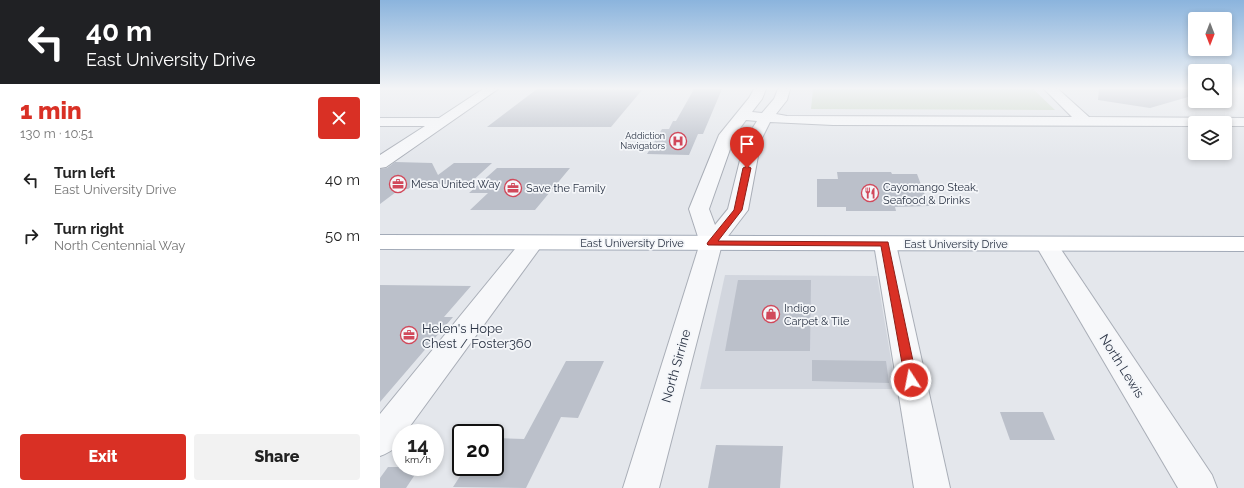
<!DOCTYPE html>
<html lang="en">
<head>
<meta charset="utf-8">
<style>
  body { margin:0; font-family:Raleway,sans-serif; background:#f2f2f2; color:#222; height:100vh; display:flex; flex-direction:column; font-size:15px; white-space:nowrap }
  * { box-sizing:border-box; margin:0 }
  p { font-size:13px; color:#767676 }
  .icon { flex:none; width:22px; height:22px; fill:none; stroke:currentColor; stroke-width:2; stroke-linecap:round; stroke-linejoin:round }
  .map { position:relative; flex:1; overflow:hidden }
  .drawer { display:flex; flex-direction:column; background:#fff; width:380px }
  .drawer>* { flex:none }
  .guide { background:#202124; color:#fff; overflow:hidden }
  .needle { width:26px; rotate:180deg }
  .controls { position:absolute; left:808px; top:12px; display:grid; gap:8px }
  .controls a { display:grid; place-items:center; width:44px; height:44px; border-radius:4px; background:#fff; box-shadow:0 2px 6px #0003; font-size:20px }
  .speed { position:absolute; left:12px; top:424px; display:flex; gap:8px; font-size:20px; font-weight:700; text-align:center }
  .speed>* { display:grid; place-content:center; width:52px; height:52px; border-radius:50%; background:#fff; box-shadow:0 2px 6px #0003; line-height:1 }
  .speed small { font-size:10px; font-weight:400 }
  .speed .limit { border:2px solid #111; border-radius:6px; background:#fff; color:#111 }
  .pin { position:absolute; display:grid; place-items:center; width:34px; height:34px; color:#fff; margin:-41px -17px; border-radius:50% 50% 50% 0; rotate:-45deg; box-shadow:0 0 4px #0007 }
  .pin .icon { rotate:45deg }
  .me { position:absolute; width:44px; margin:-22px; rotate:349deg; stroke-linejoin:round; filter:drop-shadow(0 0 3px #0008) }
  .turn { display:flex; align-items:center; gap:14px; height:84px; padding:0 20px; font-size:18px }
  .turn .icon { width:52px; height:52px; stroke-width:2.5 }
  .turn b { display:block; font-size:28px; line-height:34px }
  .round { display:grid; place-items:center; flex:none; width:42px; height:42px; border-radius:4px; background:#f2f2f2 }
  .summary { display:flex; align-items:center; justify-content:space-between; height:68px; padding:0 20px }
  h1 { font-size:24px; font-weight:800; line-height:30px; color:#d93025 }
  .primary-button { display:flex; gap:8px; margin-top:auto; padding:8px 20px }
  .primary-button a { flex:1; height:46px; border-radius:4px; background:#d93025; color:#fff; font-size:16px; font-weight:800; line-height:46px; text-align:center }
  .primary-button a+a { background:#f2f2f2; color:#222 }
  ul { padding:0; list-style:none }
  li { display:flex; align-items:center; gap:12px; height:56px; padding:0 20px }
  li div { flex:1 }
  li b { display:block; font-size:15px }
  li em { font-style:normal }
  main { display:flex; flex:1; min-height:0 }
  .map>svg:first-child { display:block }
  .built { fill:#d2d6de }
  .green { fill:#c9d6c5 }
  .building { fill:#bbc0ca }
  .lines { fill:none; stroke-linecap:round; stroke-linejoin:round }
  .minor-casing { stroke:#a9aeb7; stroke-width:2 }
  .major-casing { stroke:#a3abb8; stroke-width:2 }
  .minor { fill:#f7f8fa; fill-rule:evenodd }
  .major { fill:#fff; fill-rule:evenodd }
  .route { fill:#d93025; stroke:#8d1f18 }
  .labels { text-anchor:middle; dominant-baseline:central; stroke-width:3.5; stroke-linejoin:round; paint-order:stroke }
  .far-poi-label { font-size:9px; fill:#2b3445; stroke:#f4f6f9; text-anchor:end }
  .poi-label { font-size:11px; fill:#2b3445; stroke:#f4f6f9; text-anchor:start }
  .street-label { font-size:11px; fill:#2b3445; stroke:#f4f6f9 }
  .near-poi-label { font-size:13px; fill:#2b3445; stroke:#f4f6f9; text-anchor:start }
  .near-street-label { font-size:13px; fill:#2b3445; stroke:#f4f6f9 }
</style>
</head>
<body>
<main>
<section class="drawer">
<div class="guide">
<div class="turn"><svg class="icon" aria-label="left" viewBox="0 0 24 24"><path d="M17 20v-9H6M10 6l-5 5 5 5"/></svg><div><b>40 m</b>East University Drive</div></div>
</div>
<div class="summary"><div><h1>1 min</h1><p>130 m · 10:51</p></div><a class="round" style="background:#d93025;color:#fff"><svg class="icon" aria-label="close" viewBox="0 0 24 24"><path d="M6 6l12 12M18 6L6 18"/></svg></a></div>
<ul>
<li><svg class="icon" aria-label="left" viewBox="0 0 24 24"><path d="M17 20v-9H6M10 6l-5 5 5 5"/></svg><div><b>Turn left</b><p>East University Drive</p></div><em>40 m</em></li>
<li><svg class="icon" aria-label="right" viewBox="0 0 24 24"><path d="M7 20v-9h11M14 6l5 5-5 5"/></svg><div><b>Turn right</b><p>North Centennial Way</p></div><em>50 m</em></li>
</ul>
<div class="primary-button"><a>Exit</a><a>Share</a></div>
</section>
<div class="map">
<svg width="864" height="488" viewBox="0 0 864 488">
  <rect width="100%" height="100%" fill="#e4e7ec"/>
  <path class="built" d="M345,275L497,276L516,389H320Z"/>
  <path class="green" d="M433,89H653L675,110L431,109Z"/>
  <g class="building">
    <path d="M157,89H187L262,90L231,127H107Z"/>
    <path d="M314,89H342L323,134H318L309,155L267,154L282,129H289L293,121H296Z"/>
    <path d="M719,89H815V95L770,108L718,100Z"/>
    <path d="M15,162L52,163L58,175L74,163H112L89,184H35L28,189H20L0,204V169L7,168Z"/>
    <path d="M117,168H190L155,210H90L108,193H89Z"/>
    <path d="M457,172H511L512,174H537L549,206L515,207L516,211H466V207H437V179H458Z"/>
    <path d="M358,280H431L430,351H345Z"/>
    <path d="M0,285L91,286L64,317H73L0,402Z"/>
    <path d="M432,360L506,361L509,383L432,381Z"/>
    <path d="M186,361H224L198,418L181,417L146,488L73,487L86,467H115V438L144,439Z"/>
    <path d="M620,412H663L675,440H630Z"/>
    <path d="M336,445L403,446L400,488H328Z"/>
    <path d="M8,467H40L26,488H0V478Z"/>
  </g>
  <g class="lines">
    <g class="minor-casing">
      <g id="minor">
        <path d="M103,89H118L6,167L0,168V155L45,126H0V118H59Z"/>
        <path d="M374,89H386L382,99L372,112L382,113L394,99L398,89H410L407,100L396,114L407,116L692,117L664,89H678L709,117L864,118V126H845V123H815V126L453,125L390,122L381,140L368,210L342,244L279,488H243L320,243L309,209L339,135L369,98ZM366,120L377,121L365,140L348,209L335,225L329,209L355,135Z"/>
        <path d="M152,236L160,238L163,243L160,248L25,433H21C21,446 11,452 0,456V414L144,238Z"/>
        <path d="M505,237L513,239L516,244L570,488H534L494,244L497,239Z"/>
        <path d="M666,237L674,239L832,475L837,488H798L655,244L658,239Z"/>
      </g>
    </g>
    <g class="major-casing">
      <path id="major" d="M0,235L864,237V251L0,249Z"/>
    </g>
    <use href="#minor" class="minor"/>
    <use href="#major" class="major"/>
  </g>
  <linearGradient id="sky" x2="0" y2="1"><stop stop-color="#8bb4dd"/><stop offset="0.56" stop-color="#f3f4f6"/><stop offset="1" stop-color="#f3f4f6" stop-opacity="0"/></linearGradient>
  <rect width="864" height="158" fill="url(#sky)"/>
  <path class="route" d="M367,166L371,168L362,210L338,241L508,242L537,380L536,383L531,385L527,383L525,380L501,246L328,245L327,244L328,242L354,210L363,168Z"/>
  <defs>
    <g id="hospital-ring" transform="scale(0.9)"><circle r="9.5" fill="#f4f6f9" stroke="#d1495b" stroke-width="1.5"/><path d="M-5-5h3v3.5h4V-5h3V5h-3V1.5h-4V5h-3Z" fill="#d1495b"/></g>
    <g id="office-ring" transform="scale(0.9)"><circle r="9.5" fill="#f4f6f9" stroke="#d1495b" stroke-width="1.5"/><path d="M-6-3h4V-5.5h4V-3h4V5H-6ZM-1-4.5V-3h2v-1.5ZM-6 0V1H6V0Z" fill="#d1495b"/></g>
    <g id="restaurant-ring" transform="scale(0.9)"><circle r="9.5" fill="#f4f6f9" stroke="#d1495b" stroke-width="1.5"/><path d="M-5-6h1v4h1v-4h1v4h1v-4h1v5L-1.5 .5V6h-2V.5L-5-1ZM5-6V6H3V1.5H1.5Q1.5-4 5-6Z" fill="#d1495b"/></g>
    <g id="shop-ring" transform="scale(0.9)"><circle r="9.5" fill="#f4f6f9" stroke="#d1495b" stroke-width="1.5"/><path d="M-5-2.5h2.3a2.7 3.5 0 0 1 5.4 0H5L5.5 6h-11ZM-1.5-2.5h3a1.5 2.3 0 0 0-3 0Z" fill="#d1495b"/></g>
  </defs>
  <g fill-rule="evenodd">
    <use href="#hospital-ring" x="298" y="141"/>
    <use href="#office-ring" x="18" y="184"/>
    <use href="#office-ring" x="133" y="188"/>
    <use href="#restaurant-ring" x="490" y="193"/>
    <use href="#shop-ring" x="391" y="314"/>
    <use href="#office-ring" x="29" y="335"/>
  </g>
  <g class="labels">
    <g class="far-poi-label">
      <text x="285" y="136">Addiction<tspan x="285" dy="10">Navigators</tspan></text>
    </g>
    <g class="poi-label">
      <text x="31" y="184">Mesa United Way</text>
      <text x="503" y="187">Cayomango Steak,<tspan x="503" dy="13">Seafood &amp; Drinks</tspan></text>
      <text x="146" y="188">Save the Family</text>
      <text x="404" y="308">Indigo<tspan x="404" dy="13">Carpet &amp; Tile</tspan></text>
    </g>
    <g class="street-label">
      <text x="252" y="243">East University Drive</text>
      <text x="576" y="244">East University Drive</text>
    </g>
    <g class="near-poi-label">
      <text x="42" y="328">Helen's Hope<tspan x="42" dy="15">Chest / Foster360</tspan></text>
    </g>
    <g class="near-street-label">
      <text transform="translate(296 366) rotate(-74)">North Sirrine</text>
      <text transform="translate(742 366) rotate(58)">North Lewis</text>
    </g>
  </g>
</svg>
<div class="controls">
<a><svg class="needle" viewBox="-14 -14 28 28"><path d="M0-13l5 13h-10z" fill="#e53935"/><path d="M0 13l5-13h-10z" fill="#767676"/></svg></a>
<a><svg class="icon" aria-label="search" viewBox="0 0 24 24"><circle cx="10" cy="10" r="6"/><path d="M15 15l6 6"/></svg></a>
<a><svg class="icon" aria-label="layers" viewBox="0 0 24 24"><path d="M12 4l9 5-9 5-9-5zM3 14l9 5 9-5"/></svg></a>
</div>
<div class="speed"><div>14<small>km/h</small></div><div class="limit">20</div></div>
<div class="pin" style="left:367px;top:168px;background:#d93025"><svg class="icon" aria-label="arrive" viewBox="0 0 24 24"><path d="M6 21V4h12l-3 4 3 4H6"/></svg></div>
<svg class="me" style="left:531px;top:380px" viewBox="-20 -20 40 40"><circle r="17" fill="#d93025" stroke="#fff" stroke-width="3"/><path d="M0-11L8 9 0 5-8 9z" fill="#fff"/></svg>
</div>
</main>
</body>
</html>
